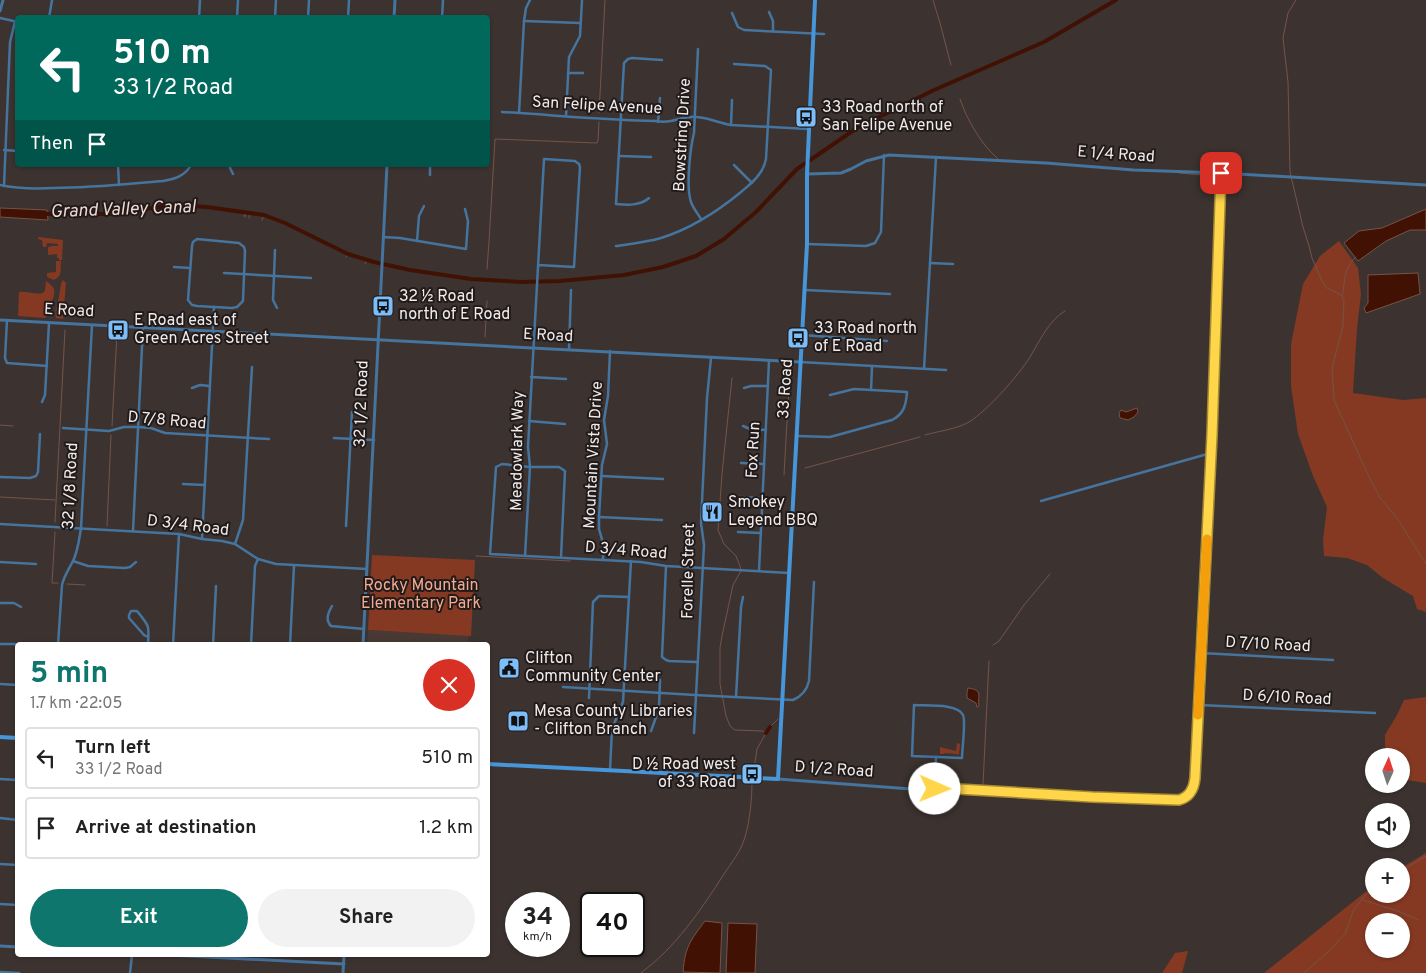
<!DOCTYPE html>
<html lang="en">
<head>
<meta charset="utf-8">
<style>
  body { margin:0; font-family:Overpass,sans-serif; background:#f2f2f2; color:#222; height:100vh; display:flex; flex-direction:column; font-size:19px; white-space:nowrap }
  * { box-sizing:border-box; margin:0 }
  p { font-size:16px; color:#767676 }
  .icon { flex:none; width:28px; height:28px; fill:none; stroke:currentColor; stroke-width:2; stroke-linecap:round; stroke-linejoin:round }
  .map { position:relative; flex:1; overflow:hidden }
  .side { position:absolute; left:15px; top:642px; width:475px; height:315px; display:flex; flex-direction:column; background:#fff; border-radius:5px; box-shadow:0 1px 4px #0004 }
  .side>* { flex:none }
  .banner { position:absolute; left:15px; top:15px; width:475px; height:152px; border-radius:5px; box-shadow:0 1px 4px #0004; background:#00695c; color:#fff; overflow:hidden }
  .needle { width:32px; rotate:3deg }
  .fabs { position:absolute; left:1365px; top:748px; display:grid; gap:10px }
  .fabs a { display:grid; place-items:center; width:45px; height:45px; border-radius:50%; background:#fff; box-shadow:0 1px 4px #0004; font-size:25px }
  .speed { position:absolute; left:505px; top:892px; display:flex; gap:10px; font-size:25px; font-weight:700; text-align:center }
  .speed>* { display:grid; place-content:center; width:65px; height:65px; border-radius:50%; background:#fff; box-shadow:0 1px 4px #0004; line-height:1 }
  .speed small { font-size:12px; font-weight:400 }
  .speed .limit { border:2px solid #111; border-radius:8px; background:#fff; color:#111 }
  .pin { position:absolute; display:grid; place-items:center; width:42px; height:42px; color:#fff; margin:-21px; border-radius:10px; box-shadow:0 2px 8px #0006 }
  .me { position:absolute; width:55px; margin:-28px; rotate:91deg; stroke-linejoin:round; filter:drop-shadow(0 0 4px #0008) }
  .turn { display:flex; align-items:center; gap:18px; height:105px; padding:0 15px; font-size:22px }
  .turn .icon { width:65px; height:65px; stroke-width:2.5 }
  .turn b { display:block; font-size:35px; line-height:42px }
  .then { display:flex; align-items:center; height:48px; padding:0 15px; background:#0003; gap:10px; font-size:19px }
  .round { display:grid; place-items:center; flex:none; width:52px; height:52px; border-radius:26px; background:#f2f2f2 }
  .summary { display:flex; align-items:center; justify-content:space-between; height:85px; padding:0 15px }
  h1 { font-size:30px; font-weight:700; line-height:38px; color:#0f766e }
  .button { display:flex; gap:10px; margin-top:auto; padding:10px 15px }
  .button a { flex:1; height:58px; border-radius:30px; background:#0f766e; color:#fff; font-size:20px; font-weight:700; line-height:58px; text-align:center }
  .button a+a { background:#f2f2f2; color:#222 }
  ul { padding:0; list-style:none }
  li { display:flex; align-items:center; gap:15px; height:62px; margin:0 10px 8px; padding:0 5px; border:2px solid #e0e0e0; border-radius:5px }
  li div { flex:1 }
  li b { display:block; font-size:19px }
  li em { font-style:normal }
  .map>svg:first-child { display:block }
  .built { fill:#493934 }
  .green { fill:#853922; fill-rule:evenodd }
  .water { fill:#411204; stroke:#765348 }
  .lines { fill:none; stroke-linecap:round; stroke-linejoin:round }
  .stream { stroke:#765348; stroke-width:1 }
  .canal { stroke:#411204; stroke-width:4 }
  .minor { stroke:#45749e; stroke-width:2.5 }
  .tertiary { stroke:#45749e; stroke-width:3 }
  .secondary { stroke:#4796d9; stroke-width:4 }
  .route-casing { stroke:#a68a30; stroke-width:12 }
  .route { stroke:#ffd54a; stroke-width:9 }
  .slow { stroke:#f59e0b; stroke-width:9 }
  .labels { text-anchor:middle; dominant-baseline:central; stroke-width:4; stroke-linejoin:round; paint-order:stroke }
  .street-label { font-size:16px; fill:#f1eae8; stroke:#201b1a }
  .poi-label { font-size:16px; fill:#f1eae8; stroke:#201b1a; text-anchor:start }
  .park-label { font-size:16px; fill:#f4a992; stroke:#201b1a }
  .water-label { font-size:18px; font-style:italic; fill:#f2d8d0; stroke:#201b1a }
</style>
</head>
<body>
<div class="map">
<svg width="1426" height="973" viewBox="0 0 1426 973">
  <rect width="100%" height="100%" fill="#3c3330"/>
  <path class="built" d="M368,630L469,635L468,645H367Z"/>
  <g class="green">
    <path d="M38,237L63,240L62,260H59V258H57V254L48,255V247H50L51,246H58V244L47,243L46,247H43L42,240L38,239Z"/>
    <path d="M1339,241L1358,268L1361,294L1357,329L1353,393L1403,400L1426,398V612L1417,609L1413,596L1383,578L1367,565L1347,558L1324,556L1323,540L1327,507L1313,476L1298,434L1291,386V344L1303,284L1320,256Z"/>
    <path d="M56,261H61C60,269 63,276 54,280L47,277V273L56,272Z"/>
    <path d="M63,280L66,283L63,319L56,318C54,309 58,305 59,296C61,290 59,286 63,280Z"/>
    <path d="M46,281C60,290 53,296 50,307C49,312 48,314 45,318L18,316L19,292C27,291 34,295 43,293L45,290Z"/>
    <path d="M372,555L475,560L471,636L368,630Z"/>
    <path d="M1426,697V783L1401,779V756H1385V735L1397,715L1404,700Z"/>
    <path d="M957,743L960,744L959,755L956,754L945,753L943,754H940V747L956,751Z"/>
    <path d="M1426,853V973H1264L1374,885V894H1401V868ZM1374,921H1401V949H1374Z"/>
    <path d="M1188,951L1182,973H1162L1175,953Z"/>
  </g>
  <g class="water">
    <path d="M0,208L47,210L48,220L0,217Z"/>
    <path d="M1426,209V230H1410L1386,241L1358,261L1344,243L1359,231L1382,228Z"/>
    <path d="M1418,273L1420,294L1366,313L1364,308L1368,303V275Z"/>
    <path d="M1137,408L1138,412L1134,417L1128,420L1120,418L1119,413L1121,410L1126,412Z"/>
    <path d="M968,688C984,690 977,696 979,706L977,707L976,703L967,698V692Z"/>
    <path d="M705,921L722,923L720,973L683,972C685,947 690,941 705,921Z"/>
    <path d="M728,923L757,924L755,973H726Z"/>
  </g>
  <g class="lines">
    <g class="stream">
      <path d="M933,0L940,23L951,65"/>
      <path d="M1296,0L1288,13L1283,38L1288,82L1290,172L1303,227L1309,246L1312,258L1322,281L1327,288L1340,294L1341,296"/>
      <path d="M960,99C967,120 981,144 998,159"/>
      <path d="M599,113L605,0"/>
      <path d="M1179,173L1215,176"/>
      <path d="M72,214V219"/>
      <path d="M244,216L245,212"/>
      <path d="M245,217L246,213"/>
      <path d="M249,218L250,213"/>
      <path d="M262,220L264,215"/>
      <path d="M346,257L348,254"/>
      <path d="M1356,257C1342,270 1346,280 1342,297L1344,299L1343,326L1332,368L1334,400L1370,479L1381,499L1397,518L1426,564"/>
      <path d="M365,264L367,260"/>
      <path d="M487,269L489,242L495,139L597,143L598,140L599,122"/>
      <path d="M485,337L487,301"/>
      <path d="M732,378L722,474L718,530L724,544L736,556L740,566L741,571L733,585L722,636L720,648V684L726,716L730,726L735,730L763,731L766,733L757,749L754,769"/>
      <path d="M0,425L13,426"/>
      <path d="M112,426L117,333"/>
      <path d="M925,435C939,431 957,429 969,422C987,411 1019,375 1030,357C1039,342 1049,320 1065,311"/>
      <path d="M805,468L920,437"/>
      <path d="M784,475L790,368"/>
      <path d="M0,497L55,500"/>
      <path d="M55,522L65,330"/>
      <path d="M107,526L111,435"/>
      <path d="M55,532L52,583H58"/>
      <path d="M476,556L570,561"/>
      <path d="M67,584L85,585"/>
      <path d="M993,645L999,641L1024,605L1050,574"/>
      <path d="M770,727L778,719"/>
      <path d="M983,785L989,661"/>
      <path d="M1401,871L1426,856"/>
      <path d="M1363,900L1395,910L1419,920"/>
      <path d="M641,973C676,947 701,910 724,874C732,862 741,851 745,837C750,820 752,799 752,780"/>
      <path d="M1304,973L1328,952L1345,934L1354,909L1368,892L1374,889"/>
    </g>
    <g class="canal">
      <path d="M43,214H109L174,205L207,207L264,215L285,223L348,254L374,262L410,270L471,279L521,282L560,281L624,275L663,267L696,256L724,239L756,212L797,169L857,128L934,90L1044,42L1116,0"/>
      <path d="M766,733L770,727"/>
    </g>
    <g class="minor">
      <path d="M769,12L773,21V31"/>
      <path d="M732,13L738,27L744,30L824,34"/>
      <path d="M0,18L18,22"/>
      <path d="M49,18L52,0"/>
      <path d="M199,18L200,0"/>
      <path d="M237,18L238,0"/>
      <path d="M275,18L276,0"/>
      <path d="M308,18L309,0"/>
      <path d="M348,18L349,0"/>
      <path d="M442,18L443,0"/>
      <path d="M524,21L580,23"/>
      <path d="M698,49L694,133C690,149 686,187 691,202C693,208 698,214 701,219"/>
      <path d="M568,73H583"/>
      <path d="M502,112C553,115 604,120 656,121C661,122 666,122 671,121C680,119 688,116 697,117C709,118 719,123 731,125L808,129"/>
      <path d="M519,113L524,21L526,8L530,0"/>
      <path d="M566,116L569,57L580,36L582,0"/>
      <path d="M658,122L660,98"/>
      <path d="M731,125L732,100"/>
      <path d="M4,150L18,151"/>
      <path d="M619,156L651,157"/>
      <path d="M118,165L119,185"/>
      <path d="M230,165V168L233,174"/>
      <path d="M734,165L752,183"/>
      <path d="M430,175V165"/>
      <path d="M0,185C18,189 36,189 54,188C91,188 127,184 163,181C175,179 185,176 191,165"/>
      <path d="M4,186L10,42L15,22"/>
      <path d="M649,198C640,206 627,205 616,204L624,63L628,59L632,58L662,60"/>
      <path d="M383,237L400,238L466,249L468,221L465,209"/>
      <path d="M197,239L239,243L244,247L245,251L243,301L237,307L232,308L197,306L192,305L188,300L192,246L193,242Z"/>
      <path d="M417,241L419,216L424,206"/>
      <path d="M807,244L866,246L875,243L881,232L884,155"/>
      <path d="M616,246C631,244 647,242 661,238C690,229 718,211 741,192C748,186 755,181 760,173C763,169 765,164 766,159L771,70L765,66L734,64"/>
      <path d="M275,250L273,300L277,308"/>
      <path d="M930,263L953,264"/>
      <path d="M174,267L190,268"/>
      <path d="M224,273L311,278"/>
      <path d="M805,290L890,294"/>
      <path d="M7,320L5,358L7,363L47,366"/>
      <path d="M802,335L887,341"/>
      <path d="M569,349L571,290"/>
      <path d="M800,362L946,370"/>
      <path d="M924,369L936,157"/>
      <path d="M531,377L566,379"/>
      <path d="M192,388L200,385L210,386"/>
      <path d="M744,388L751,386H768"/>
      <path d="M871,390L872,366"/>
      <path d="M42,402L45,395L49,323"/>
      <path d="M529,421L565,424"/>
      <path d="M743,426L750,429L766,430"/>
      <path d="M63,428L109,431L124,427H138L151,428L165,433L269,439"/>
      <path d="M797,436L830,437L892,420C904,414 906,405 907,392L854,389L830,395"/>
      <path d="M334,438L374,440"/>
      <path d="M741,463L764,464"/>
      <path d="M602,476L663,479"/>
      <path d="M0,477L30,478L36,476L38,472L40,434"/>
      <path d="M183,484L204,485"/>
      <path d="M739,497L763,498"/>
      <path d="M1041,501L1211,453"/>
      <path d="M599,517L662,520"/>
      <path d="M0,524L179,534L202,539L222,541L235,544L258,559L276,564L367,569"/>
      <path d="M346,526L352,412"/>
      <path d="M133,531L143,327"/>
      <path d="M738,532L761,533"/>
      <path d="M202,539L214,307"/>
      <path d="M235,544L243,520L252,367"/>
      <path d="M525,556L530,467L528,447L544,159L575,161L579,164L580,167L574,267L538,265"/>
      <path d="M561,557L565,471L559,467H530L502,464L496,467L490,554L641,562L666,566L789,573"/>
      <path d="M603,560V543L599,529V517L602,465L607,444L604,420L608,396L610,351"/>
      <path d="M73,561L88,566L125,568L130,567L136,562"/>
      <path d="M0,562L36,564"/>
      <path d="M666,566L662,657L666,660L669,661L697,662"/>
      <path d="M759,571L769,361"/>
      <path d="M0,603H14L21,607"/>
      <path d="M332,606C328,613 325,620 331,626L364,629"/>
      <path d="M0,644H15"/>
      <path d="M58,645L62,585C64,576 69,569 73,561C78,551 79,540 81,528L92,325"/>
      <path d="M148,645C149,625 150,627 137,611H131L129,615V618L144,635L148,637"/>
      <path d="M173,645L179,534"/>
      <path d="M213,645L216,586"/>
      <path d="M251,645L255,566L258,559"/>
      <path d="M290,645L294,566"/>
      <path d="M1201,653L1333,660"/>
      <path d="M0,684L18,685"/>
      <path d="M563,687L695,695L793,700C802,696 807,690 809,681L814,582"/>
      <path d="M736,697L741,607L743,597"/>
      <path d="M589,698L593,602L599,596L629,597"/>
      <path d="M914,705C925,706 958,703 963,715C966,721 962,749 962,758L912,756Z"/>
      <path d="M1199,705L1375,713"/>
      <path d="M651,731L659,709L660,680"/>
      <path d="M694,733L704,545L701,523L707,398L711,358"/>
      <path d="M610,770L612,729L623,702L631,561"/>
      <path d="M0,779L18,780"/>
      <path d="M935,789L936,757"/>
      <path d="M0,818L18,820"/>
      <path d="M0,864L18,865"/>
      <path d="M0,904L18,905"/>
      <path d="M0,972L19,973"/>
      <path d="M130,973L132,955"/>
    </g>
    <g class="tertiary">
      <path d="M0,11L3,0"/>
      <path d="M394,18L395,0"/>
      <path d="M807,174L841,173L851,169L866,161L889,155L1046,163L1134,170L1221,173L1426,185"/>
      <path d="M0,320L800,362"/>
      <path d="M363,645C372,485 378,325 387,165"/>
      <path d="M778,779L911,789H958L1092,797L1179,800C1190,797 1194,788 1195,778L1212,435L1221,173"/>
      <path d="M0,946L18,947"/>
      <path d="M169,955L344,964"/>
      <path d="M343,973L344,955"/>
    </g>
    <g class="secondary">
      <path d="M0,737L18,738"/>
      <path d="M488,764L778,779L807,244V174L815,0"/>
    </g>
  </g>
  <g class="lines">
    <g class="route-casing">
      <path id="route" d="M935,789H958L1092,797L1179,800C1190,797 1194,788 1195,778L1212,435L1221,173"/>
    </g>
    <use href="#route" class="route"/>
    <path class="slow" d="M1198,715L1207,539"/>
  </g>
  <defs>
    <g id="bus-square" transform="scale(1.125)"><rect x="-9" y="-9" width="18" height="18" rx="4" fill="#7dbef9" stroke="#201b1a"/><path d="M-5-6H5V4H4V6H2V4H-2V6H-4V4H-5ZM-3.5-4V0h7V-4ZM-3.5 1.2v1.5H-2V1.2ZM2 1.2v1.5H3.5V1.2Z" fill="#111"/></g>
    <g id="restaurant-square" transform="scale(1.125)"><rect x="-9" y="-9" width="18" height="18" rx="4" fill="#7dbef9" stroke="#201b1a"/><path d="M-5-6h1v4h1v-4h1v4h1v-4h1v5L-1.5 .5V6h-2V.5L-5-1ZM5-6V6H3V1.5H1.5Q1.5-4 5-6Z" fill="#111"/></g>
    <g id="civic-square" transform="scale(1.125)"><rect x="-9" y="-9" width="18" height="18" rx="4" fill="#7dbef9" stroke="#201b1a"/><path d="M-.6-6.5H3V-4.5H.6V-3L4-1V1h2V6H-6V1h2V-1L-.6-3ZM-1.2 2.5V6h2.4V2.5Z" fill="#111"/></g>
    <g id="library-square" transform="scale(1.125)"><rect x="-9" y="-9" width="18" height="18" rx="4" fill="#7dbef9" stroke="#201b1a"/><path d="M-6-4Q-3-5.5-.7-3.5V5Q-3 3-6 4ZM6-4Q3-5.5 .7-3.5V5Q3 3 6 4Z" fill="#111"/></g>
  </defs>
  <g fill-rule="evenodd">
    <use href="#bus-square" x="806" y="117"/>
    <use href="#bus-square" x="383" y="306"/>
    <use href="#bus-square" x="118" y="330"/>
    <use href="#bus-square" x="798" y="338"/>
    <use href="#restaurant-square" x="712" y="512"/>
    <use href="#civic-square" x="509" y="668"/>
    <use href="#library-square" x="518" y="721"/>
    <use href="#bus-square" x="752" y="774"/>
  </g>
  <g class="labels">
    <g class="street-label">
      <text transform="translate(597 106) rotate(3)">San Felipe Avenue</text>
      <text transform="translate(683 135) rotate(-87)">Bowstring Drive</text>
      <text transform="translate(1116 155) rotate(4)">E 1/4 Road</text>
      <text transform="translate(69 311) rotate(3)">E Road</text>
      <text transform="translate(548 336) rotate(3)">E Road</text>
      <text transform="translate(786 389) rotate(-86)">33 Road</text>
      <text transform="translate(362 404) rotate(-88)">32 1/2 Road</text>
      <text transform="translate(167 421) rotate(5)">D 7/8 Road</text>
      <text transform="translate(754 450) rotate(-87)">Fox Run</text>
      <text transform="translate(518 451) rotate(-89)">Meadowlark Way</text>
      <text transform="translate(594 455) rotate(-87)">Mountain Vista Drive</text>
      <text transform="translate(71 486) rotate(-87)">32 1/8 Road</text>
      <text transform="translate(188 526) rotate(7)">D 3/4 Road</text>
      <text transform="translate(626 551) rotate(5)">D 3/4 Road</text>
      <text transform="translate(689 571) rotate(-89)">Forelle Street</text>
      <text transform="translate(1268 645) rotate(3)">D 7/10 Road</text>
      <text transform="translate(1287 698) rotate(3)">D 6/10 Road</text>
      <text transform="translate(834 770) rotate(4)">D 1/2 Road</text>
    </g>
    <g class="poi-label">
      <text x="822" y="108">33 Road north of<tspan x="822" dy="18">San Felipe Avenue</tspan></text>
      <text x="399" y="297">32 ½ Road<tspan x="399" dy="18">north of E Road</tspan></text>
      <text x="134" y="321">E Road east of<tspan x="134" dy="18">Green Acres Street</tspan></text>
      <text x="814" y="329">33 Road north<tspan x="814" dy="18">of E Road</tspan></text>
      <text x="728" y="503">Smokey<tspan x="728" dy="18">Legend BBQ</tspan></text>
      <text x="525" y="659">Clifton<tspan x="525" dy="18">Community Center</tspan></text>
      <text x="534" y="712">Mesa County Libraries<tspan x="534" dy="18">- Clifton Branch</tspan></text>
      <text x="736" y="765" text-anchor="end">D ½ Road west<tspan x="736" dy="18">of 33 Road</tspan></text>
    </g>
    <g class="park-label">
      <text x="421" y="586">Rocky Mountain<tspan x="421" dy="18">Elementary Park</tspan></text>
    </g>
    <g class="water-label">
      <text transform="translate(123 210) rotate(-2)">Grand Valley Canal</text>
    </g>
  </g>
</svg>
<div class="fabs">
<a><svg class="needle" viewBox="-14 -14 28 28"><path d="M0-13l5 13h-10z" fill="#e53935"/><path d="M0 13l5-13h-10z" fill="#767676"/></svg></a>
<a><svg class="icon" aria-label="sound" viewBox="0 0 24 24"><path d="M4 9h4l5-4v14l-5-4H4zM17 9q2 3 0 6"/></svg></a>
<a>+</a>
<a>−</a>
</div>
<div class="speed"><div>34<small>km/h</small></div><div class="limit">40</div></div>
<div class="pin" style="left:1221px;top:173px;background:#d93025"><svg class="icon" aria-label="arrive" viewBox="0 0 24 24"><path d="M6 21V4h12l-3 4 3 4H6"/></svg></div>
<svg class="me" style="left:935px;top:789px" viewBox="-20 -20 40 40"><circle r="19" fill="#fff"/><path d="M0-13L10 11 0 6-10 11z" fill="#ffd54a"/></svg>
<div class="banner">
<div class="turn"><svg class="icon" aria-label="left" viewBox="0 0 24 24"><path d="M17 20v-9H6M10 6l-5 5 5 5"/></svg><div><b>510 m</b>33 1/2 Road</div></div>
<div class="then">Then<svg class="icon" aria-label="arrive" viewBox="0 0 24 24"><path d="M6 21V4h12l-3 4 3 4H6"/></svg></div>
</div>
<section class="side">
<div class="summary"><div><h1>5 min</h1><p>1.7 km · 22:05</p></div><a class="round" style="background:#d93025;color:#fff"><svg class="icon" aria-label="close" viewBox="0 0 24 24"><path d="M6 6l12 12M18 6L6 18"/></svg></a></div>
<ul>
<li><svg class="icon" aria-label="left" viewBox="0 0 24 24"><path d="M17 20v-9H6M10 6l-5 5 5 5"/></svg><div><b>Turn left</b><p>33 1/2 Road</p></div><em>510 m</em></li>
<li><svg class="icon" aria-label="arrive" viewBox="0 0 24 24"><path d="M6 21V4h12l-3 4 3 4H6"/></svg><div><b>Arrive at destination</b></div><em>1.2 km</em></li>
</ul>
<div class="button"><a>Exit</a><a>Share</a></div>
</section>
</div>
</body>
</html>
